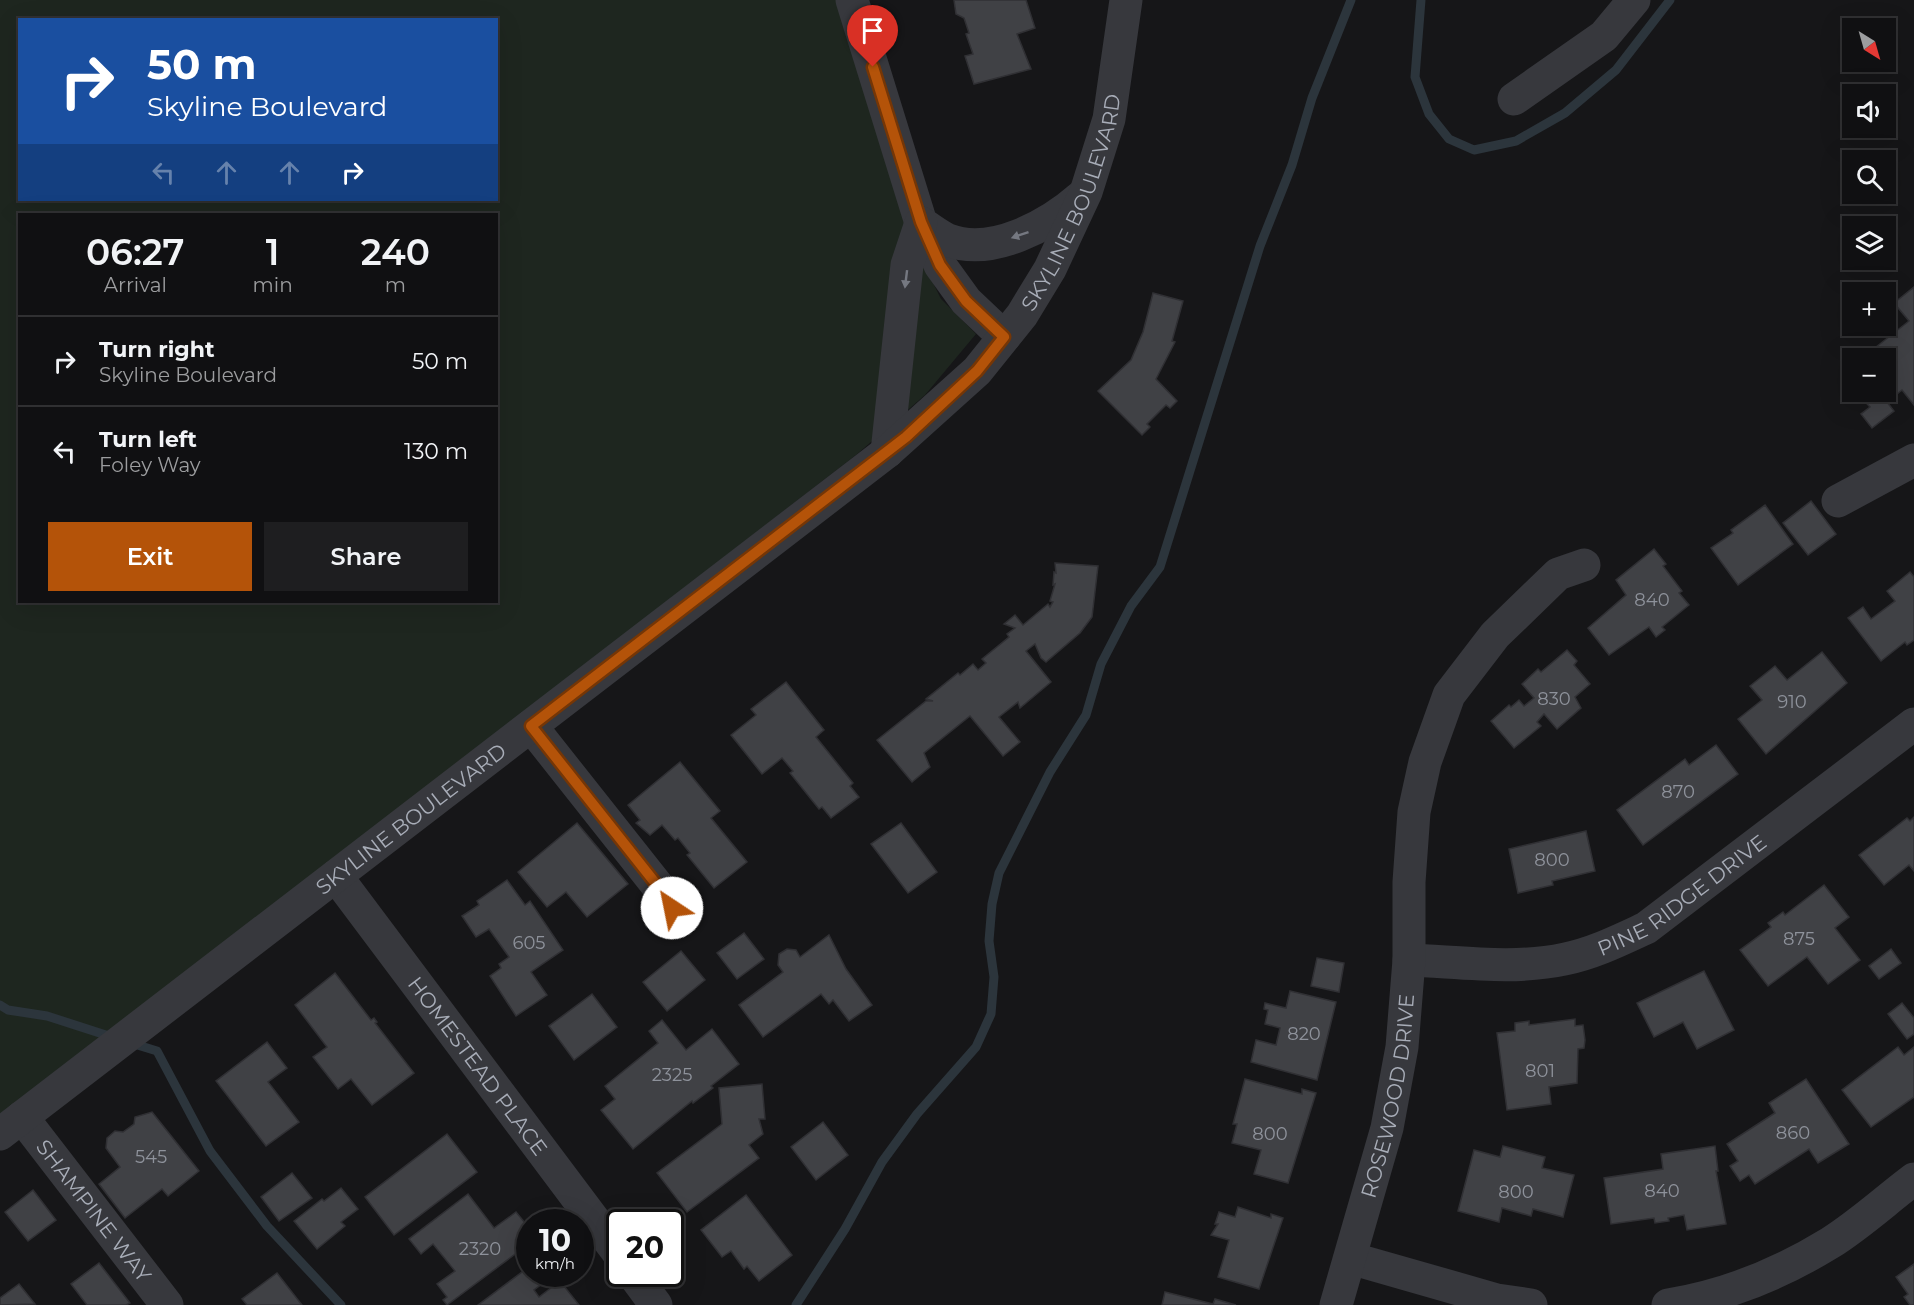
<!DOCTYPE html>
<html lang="en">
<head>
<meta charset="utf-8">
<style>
  body { margin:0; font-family:Montserrat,sans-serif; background:#1e1e20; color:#f1f3f6; height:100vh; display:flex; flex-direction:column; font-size:22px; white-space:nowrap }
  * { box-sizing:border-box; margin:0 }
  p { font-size:20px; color:#9c9d9f }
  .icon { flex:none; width:33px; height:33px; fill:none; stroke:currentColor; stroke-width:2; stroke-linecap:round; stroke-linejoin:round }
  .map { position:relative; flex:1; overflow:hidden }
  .sheet { position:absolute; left:18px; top:213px; width:480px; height:390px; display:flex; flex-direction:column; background:#101012; border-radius:0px; box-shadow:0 6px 24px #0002,0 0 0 2px #303032 }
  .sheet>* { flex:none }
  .guide { position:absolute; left:18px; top:18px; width:480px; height:183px; border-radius:0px; box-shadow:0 6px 24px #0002,0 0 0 2px #303032; background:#1a4fa0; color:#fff; overflow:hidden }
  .needle { width:39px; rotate:143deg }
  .tools { position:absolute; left:1842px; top:18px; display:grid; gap:12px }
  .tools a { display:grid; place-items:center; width:54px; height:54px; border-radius:0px; background:#101012; box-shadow:0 6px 24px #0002,0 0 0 2px #303032; font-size:30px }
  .speed { position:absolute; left:516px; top:1209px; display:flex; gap:12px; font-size:30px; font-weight:700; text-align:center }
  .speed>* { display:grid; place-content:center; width:78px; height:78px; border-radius:50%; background:#101012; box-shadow:0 6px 24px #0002,0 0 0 2px #303032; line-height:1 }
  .speed small { font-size:15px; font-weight:400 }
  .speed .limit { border:3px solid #111; border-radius:9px; background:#fff; color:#111 }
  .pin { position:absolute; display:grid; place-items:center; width:51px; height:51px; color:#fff; margin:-62px -26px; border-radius:50% 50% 50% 0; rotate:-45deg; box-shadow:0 0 6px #0007 }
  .pin .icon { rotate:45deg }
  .me { position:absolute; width:66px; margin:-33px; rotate:326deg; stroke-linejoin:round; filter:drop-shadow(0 0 4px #0008) }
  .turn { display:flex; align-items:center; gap:21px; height:126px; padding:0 30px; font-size:27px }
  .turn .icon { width:78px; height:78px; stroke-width:2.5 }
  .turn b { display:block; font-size:42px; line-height:51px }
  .lanes { display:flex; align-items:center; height:57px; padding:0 30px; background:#0003; justify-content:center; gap:30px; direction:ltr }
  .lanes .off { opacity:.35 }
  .eta { display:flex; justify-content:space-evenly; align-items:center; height:102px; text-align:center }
  .eta b { font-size:36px; font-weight:600; line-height:42px }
  .button { display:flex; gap:12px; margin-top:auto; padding:12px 30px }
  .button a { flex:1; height:69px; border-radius:0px; background:#b45309; color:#fff; font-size:24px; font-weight:600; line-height:69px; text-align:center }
  .button a+a { background:#1e1e20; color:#f1f3f6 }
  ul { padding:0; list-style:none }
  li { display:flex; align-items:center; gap:18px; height:90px; padding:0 30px; border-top:2px solid #303032 }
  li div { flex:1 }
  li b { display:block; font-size:22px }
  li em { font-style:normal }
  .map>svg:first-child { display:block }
  .green { fill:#1e261f; fill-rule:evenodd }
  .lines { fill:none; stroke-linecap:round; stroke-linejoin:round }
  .stream { stroke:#2c353c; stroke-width:9 }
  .building { fill:#404145; stroke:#303034; stroke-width:1.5 }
  .minor { stroke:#37383d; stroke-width:33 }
  .oneway { fill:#757881 }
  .route-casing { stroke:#753606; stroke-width:15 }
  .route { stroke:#b45309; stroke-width:10 }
  .labels { text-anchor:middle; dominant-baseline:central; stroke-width:6; stroke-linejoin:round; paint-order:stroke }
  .number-label { font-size:18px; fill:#8e929b }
  .street-label { font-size:21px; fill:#a8adb8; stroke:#111113 }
</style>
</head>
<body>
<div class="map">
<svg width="1914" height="1305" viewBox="0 0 1914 1305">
  <rect width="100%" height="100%" fill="#161618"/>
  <path class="green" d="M0,0H836L908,232L941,299L976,334L925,395L856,455L0,1118ZM20,20H496V200H20ZM20,214H496V602H20Z"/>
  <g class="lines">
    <g class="stream">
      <path d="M1421,0L1415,77L1429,114L1449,139L1474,150L1516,141L1565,113L1616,70L1670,0"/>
      <path d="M0,1005L8,1010L47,1016L112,1037"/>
      <path d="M131,1043L157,1051L210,1151L267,1226L341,1305"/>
      <path d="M796,1305L845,1229L882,1162L917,1114L976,1047L991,1014L994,977L989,941L992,904L999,873L1050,772L1086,715L1101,664L1131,606L1160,567L1260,246L1292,165L1312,98L1351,0"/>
    </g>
  </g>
  <g class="building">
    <path d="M954,0H1026L1035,28L1017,34L1031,69L974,84L965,56L973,54L966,34L969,33L964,18L956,14Z"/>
    <path d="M1914,287V405L1902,390L1887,402L1894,411L1872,428L1861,414L1870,407L1856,392H1886V358H1877L1871,351L1909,321L1894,303Z"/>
    <path d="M1153,293L1183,301L1172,341L1175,342L1156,379L1177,401L1170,408L1166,405L1147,424L1150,427L1142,435L1098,391L1131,360L1143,332Z"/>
    <path d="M1811,501L1836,534L1808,555L1783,523Z"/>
    <path d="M1765,505L1793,544L1738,585L1711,548L1733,533L1731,530Z"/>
    <path d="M1654,549L1666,564L1663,566L1682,591L1679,593L1689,605L1662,627L1665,630L1656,637L1649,627L1609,655L1588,628L1626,595L1616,580Z"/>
    <path d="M1055,563L1098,566L1092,617L1080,633L1046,662L1041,658L1035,644L1026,651L1051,682L1020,708L1018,702L999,717L1020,742L1003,756L970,716L924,753L930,767L912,782L877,740L926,701H933L926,699L958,673L960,675L973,664L978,670L986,663L982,659L1009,637L1007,634L1015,628L1004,624L1015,615L1023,625L1048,604L1050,607L1053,602L1050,601L1055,584L1053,585L1054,572L1056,573Z"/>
    <path d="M1910,572L1914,577V640L1907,645L1905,642L1881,661L1848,618L1863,607L1871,619L1895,601L1887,591Z"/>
    <path d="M1567,650L1577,661L1574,665L1590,684L1575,697L1581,708L1557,729L1544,714L1537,722L1541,726L1514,748L1491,721L1509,705L1511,707L1519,700L1524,706L1534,698L1522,684L1538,669L1541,672Z"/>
    <path d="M1822,652L1847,683L1766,754L1738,719L1762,700L1750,686L1775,666L1787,680Z"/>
    <path d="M786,682L824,730L816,737L853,783L850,786L859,797L831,818L822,807L819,809L790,773L793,771L782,758L762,774L731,735L756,715L751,709Z"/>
    <path d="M1716,745L1738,774L1643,845L1617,810L1685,759L1689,765Z"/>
    <path d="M680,762L720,811L711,818L747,862L714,888L687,855L690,853L678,838L675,840L662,825L650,835L636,823L640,820L628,805Z"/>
    <path d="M1914,817V871L1909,865L1884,885L1859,855L1907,818L1910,821Z"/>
    <path d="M577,823L628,884L587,917L566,892L547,907L518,872Z"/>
    <path d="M901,823L937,872L908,893L871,844Z"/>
    <path d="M1586,831L1595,871L1552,881L1553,885L1518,893L1509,849Z"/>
    <path d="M507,880L525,905L530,901L563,950L531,972L547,995L516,1016L490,976L501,968L499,964L509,957L489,929L476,937L462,916L479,905L477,901Z"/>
    <path d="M1824,885L1849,917L1835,928L1860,960L1828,984L1807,957L1768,986L1740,950L1771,927L1768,923L1783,912L1785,915Z"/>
    <path d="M744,933L764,959L737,979L717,953Z"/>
    <path d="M829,935L846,969L872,1005L849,1021L833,1000L829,1004L821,994L763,1037L739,1005L783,972L778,965L779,954L787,949L796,950L800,957Z"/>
    <path d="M1891,949L1901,963L1879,979L1869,966Z"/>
    <path d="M681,951L705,980L667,1011L643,982Z"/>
    <path d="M1317,958L1344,963L1339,992L1311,986Z"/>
    <path d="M1704,971L1734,1030L1697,1049L1683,1022L1654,1037L1637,1003Z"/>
    <path d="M335,973L371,1020L374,1018L377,1022L375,1023L414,1073L372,1105L351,1079L338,1089L313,1057L327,1047L295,1005Z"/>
    <path d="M1290,991L1336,1002L1317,1080L1251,1062L1256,1040L1276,1045L1280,1028L1265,1024L1268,1010L1264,1009L1265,1003L1286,1008Z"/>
    <path d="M592,994L617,1027L574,1060L549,1026Z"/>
    <path d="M1902,1003L1914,1018V1034L1907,1039L1888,1014Z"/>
    <path d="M1575,1019V1026L1583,1025L1585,1040L1584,1048L1578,1049L1577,1083L1549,1087L1551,1104L1507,1110L1497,1033L1515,1031V1023L1529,1021V1025Z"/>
    <path d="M662,1020L686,1050L712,1029L739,1064L711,1086L713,1088L693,1103L692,1101L633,1149L601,1110L615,1099L605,1086L658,1043L649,1031Z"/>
    <path d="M267,1042L287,1068L268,1082L299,1122L266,1146L216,1081Z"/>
    <path d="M1898,1047L1904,1055L1914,1047V1097L1871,1127L1842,1090Z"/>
    <path d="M1245,1079L1302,1094V1089L1316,1093L1288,1183L1254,1174L1261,1150L1232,1143L1237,1124H1233Z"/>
    <path d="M1806,1079L1849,1144L1818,1163L1809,1149L1755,1184L1749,1175L1740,1181L1730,1166L1738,1161L1727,1144L1775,1113L1769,1103Z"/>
    <path d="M762,1084L765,1119H759L763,1134L749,1145L759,1158L687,1212L657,1173L722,1124L719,1088Z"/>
    <path d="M152,1112L199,1171L168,1196L162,1189L125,1218L99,1184L120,1167L106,1148L107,1138L115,1131L123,1132L134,1124L135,1117Z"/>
    <path d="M823,1122L848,1155L816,1180L791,1147Z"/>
    <path d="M447,1134L477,1172L394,1235L365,1197Z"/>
    <path d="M1503,1146L1545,1157L1542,1168L1574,1175L1563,1217L1533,1209L1531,1216L1502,1208L1499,1222L1458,1211L1474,1150L1500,1157Z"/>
    <path d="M1715,1146L1718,1171H1716L1726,1224L1687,1230L1684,1215L1668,1218L1669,1221L1655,1223L1654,1218L1611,1224L1604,1178L1663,1169L1661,1154Z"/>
    <path d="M292,1173L312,1198L279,1221L261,1197Z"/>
    <path d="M341,1188L358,1209L341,1222L345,1226L317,1249L294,1221L322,1199L324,1201Z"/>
    <path d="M33,1190L56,1220L28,1241L5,1212Z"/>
    <path d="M468,1194L494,1228L516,1212L530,1229V1243L447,1305L443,1300L447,1297L437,1284L455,1271L433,1244L421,1254L409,1239Z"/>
    <path d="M746,1195L792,1255L759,1281L747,1266L744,1269L731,1251L722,1257L701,1230Z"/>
    <path d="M1238,1207L1271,1218V1214L1283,1218L1259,1289L1218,1277L1229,1240L1211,1235L1218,1224H1215L1219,1212L1235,1217Z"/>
    <path d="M99,1263L130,1303L126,1305H87L71,1284Z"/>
    <path d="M1914,1264V1305H1910L1904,1297L1908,1294L1896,1277Z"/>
    <path d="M530,1266V1274H555L534,1290L539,1297L560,1281L579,1305H478Z"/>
    <path d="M277,1273L302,1305H247L242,1299Z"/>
    <path d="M19,1284L35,1304L0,1305V1298Z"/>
    <path d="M1165,1292L1213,1304L1215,1299L1236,1305H1162Z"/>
  </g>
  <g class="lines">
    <g class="minor">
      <path d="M852,0L921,223L940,265L966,301L1004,337"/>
      <path d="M1514,99L1604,36L1634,0"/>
      <path d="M921,223C929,228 939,236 948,240C992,257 1049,225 1081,197"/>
      <path d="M887,452L907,265L921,223"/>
      <path d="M1838,501L1914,460"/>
      <path d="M531,726L664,894L672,908"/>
      <path id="s1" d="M336,876L620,1255"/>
      <path id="s2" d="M1409,960C1460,962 1515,970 1565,959C1594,953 1620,940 1646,928L1914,724"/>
      <path id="s3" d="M22,1117L167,1305"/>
      <path id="s4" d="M0,1134L887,452L977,371L1022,315L1050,269L1086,192L1109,119L1126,0"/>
      <path d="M1350,1258L1497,1300L1531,1305"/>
      <path d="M633,1274L656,1305"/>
      <path id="s5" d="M1336,1305L1387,1128L1402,1047L1409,960V882L1414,812L1425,762L1449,695L1495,635L1558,574L1584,565"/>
      <path d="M1668,1305C1725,1296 1781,1273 1830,1243C1859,1225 1886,1200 1914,1179"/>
    </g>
  </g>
  <defs><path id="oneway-solid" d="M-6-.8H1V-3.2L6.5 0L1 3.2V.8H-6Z" transform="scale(1.5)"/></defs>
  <g class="oneway">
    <use href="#oneway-solid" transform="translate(1020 235) rotate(161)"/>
    <use href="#oneway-solid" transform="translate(906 279) rotate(97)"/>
  </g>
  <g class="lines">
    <g class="route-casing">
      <path id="route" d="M672,908L664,894L531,726L906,437L977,371L1004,337L966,301L940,265L921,222L873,67"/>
    </g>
    <use href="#route" class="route"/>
  </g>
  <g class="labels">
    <g class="number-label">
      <text x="1652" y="600">840</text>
      <text x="1554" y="699">830</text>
      <text x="1792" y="702">910</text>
      <text x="1678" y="792">870</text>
      <text x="1552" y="860">800</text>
      <text x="1799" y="939">875</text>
      <text x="529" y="943">605</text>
      <text x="1304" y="1034">820</text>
      <text x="1540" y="1071">801</text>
      <text x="672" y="1075">2325</text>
      <text x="1793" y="1133">860</text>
      <text x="1270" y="1134">800</text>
      <text x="151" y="1157">545</text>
      <text x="1662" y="1191">840</text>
      <text x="1516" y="1192">800</text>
      <text x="480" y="1249">2320</text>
    </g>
    <g class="street-label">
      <text stroke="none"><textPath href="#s4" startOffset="1436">SKYLINE BOULEVARD</textPath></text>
      <text stroke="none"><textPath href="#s4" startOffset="518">SKYLINE BOULEVARD</textPath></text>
      <text stroke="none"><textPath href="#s2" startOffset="291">PINE RIDGE DRIVE</textPath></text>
      <text stroke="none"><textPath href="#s1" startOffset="237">HOMESTEAD PLACE</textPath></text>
      <text stroke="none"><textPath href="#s5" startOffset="216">ROSEWOOD DRIVE</textPath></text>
      <text stroke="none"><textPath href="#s3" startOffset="118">SHAMPINE WAY</textPath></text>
    </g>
  </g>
</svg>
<div class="tools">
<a><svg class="needle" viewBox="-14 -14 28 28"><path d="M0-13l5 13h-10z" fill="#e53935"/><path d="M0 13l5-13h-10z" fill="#9c9d9f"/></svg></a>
<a><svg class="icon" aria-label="sound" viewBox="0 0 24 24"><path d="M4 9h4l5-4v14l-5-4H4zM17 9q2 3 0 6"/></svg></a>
<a><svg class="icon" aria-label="search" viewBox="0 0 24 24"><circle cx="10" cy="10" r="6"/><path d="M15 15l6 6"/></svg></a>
<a><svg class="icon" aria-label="layers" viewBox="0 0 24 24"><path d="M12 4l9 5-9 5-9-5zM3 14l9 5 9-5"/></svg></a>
<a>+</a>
<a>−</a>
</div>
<div class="speed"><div>10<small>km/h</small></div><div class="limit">20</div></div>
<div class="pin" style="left:873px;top:67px;background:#d93025"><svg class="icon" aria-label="arrive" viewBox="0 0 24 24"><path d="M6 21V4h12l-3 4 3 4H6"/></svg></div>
<svg class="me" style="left:672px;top:908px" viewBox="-20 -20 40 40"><circle r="19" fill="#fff"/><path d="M0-13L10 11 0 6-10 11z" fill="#b45309"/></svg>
<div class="guide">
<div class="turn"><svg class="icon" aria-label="right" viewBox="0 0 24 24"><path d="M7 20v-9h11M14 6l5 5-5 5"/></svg><div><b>50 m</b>Skyline Boulevard</div></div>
<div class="lanes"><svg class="icon off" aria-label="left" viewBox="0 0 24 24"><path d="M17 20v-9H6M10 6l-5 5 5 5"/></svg><svg class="icon off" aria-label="ahead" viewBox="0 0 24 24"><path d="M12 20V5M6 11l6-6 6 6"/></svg><svg class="icon off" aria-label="ahead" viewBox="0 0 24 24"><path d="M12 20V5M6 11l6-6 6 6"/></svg><svg class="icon" aria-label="right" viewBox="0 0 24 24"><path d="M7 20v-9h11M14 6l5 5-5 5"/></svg></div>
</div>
<section class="sheet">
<div class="eta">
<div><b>06:27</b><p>Arrival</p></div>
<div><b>1</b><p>min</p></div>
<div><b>240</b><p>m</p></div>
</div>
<ul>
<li><svg class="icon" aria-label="right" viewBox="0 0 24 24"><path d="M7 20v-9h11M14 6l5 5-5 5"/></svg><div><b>Turn right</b><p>Skyline Boulevard</p></div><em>50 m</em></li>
<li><svg class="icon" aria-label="left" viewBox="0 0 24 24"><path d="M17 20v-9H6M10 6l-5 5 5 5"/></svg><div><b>Turn left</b><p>Foley Way</p></div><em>130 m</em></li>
</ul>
<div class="button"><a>Exit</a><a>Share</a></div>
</section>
</div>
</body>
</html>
